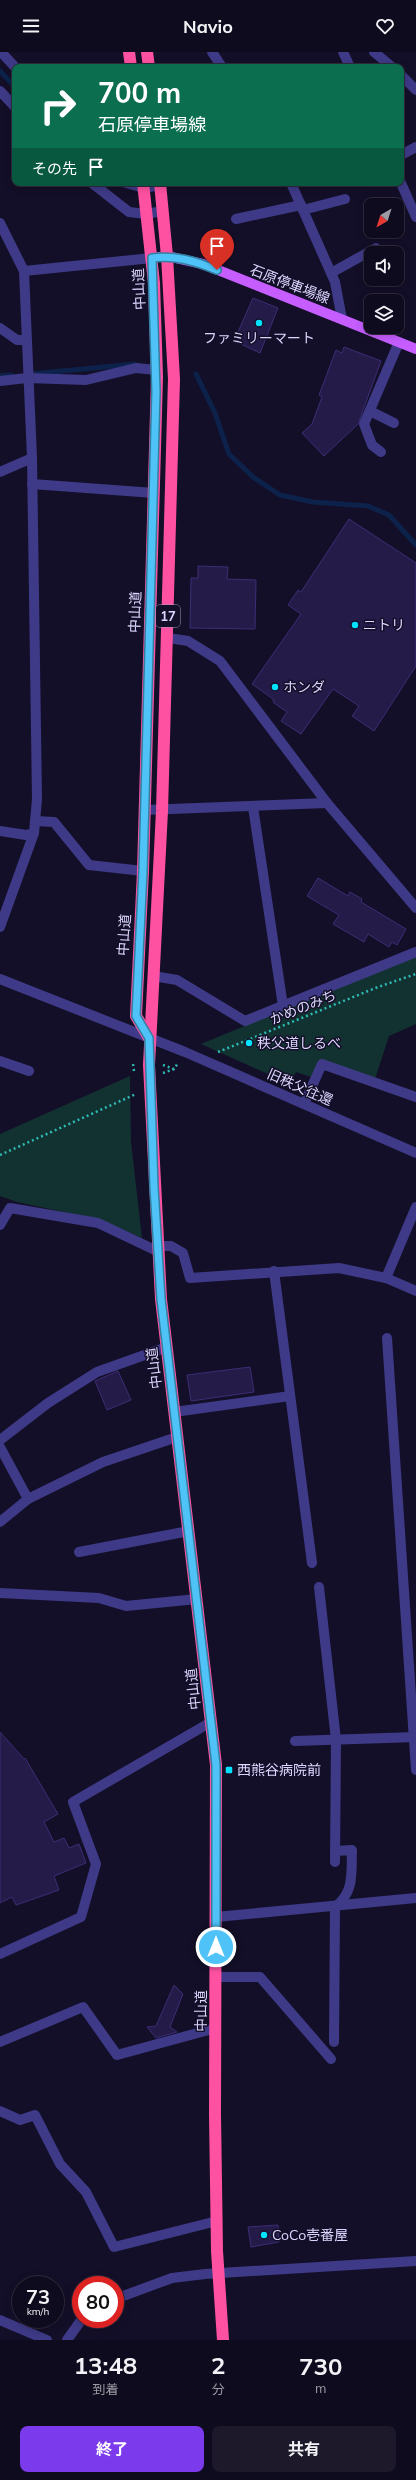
<!DOCTYPE html>
<html lang="ja">
<head>
<meta charset="utf-8">
<style>
  body { margin:0; font-family:Mulish,"Noto Sans JP",sans-serif; background:#1d192b; color:#f1f3f6; height:100vh; display:flex; flex-direction:column; font-size:15px; white-space:nowrap }
  * { box-sizing:border-box; margin:0 }
  p { font-size:13px; color:#9b9ba4 }
  .icon { flex:none; width:22px; height:22px; fill:none; stroke:currentColor; stroke-width:2; stroke-linecap:round; stroke-linejoin:round }
  .map { position:relative; height:2288px; overflow:hidden }
  .side { display:flex; flex-direction:column; background:#0f0b1e; flex:1 }
  .side>* { flex:none }
  .banner { position:absolute; left:12px; top:12px; width:392px; height:122px; border-radius:8px; box-shadow:0 2px 10px #0003,0 0 0 1px #2f2b3c; background:#0b6e4f; color:#fff; overflow:hidden }
  .needle { width:26px; rotate:219deg }
  .tools { position:absolute; left:364px; top:146px; display:grid; gap:8px }
  .tools a { display:grid; place-items:center; width:40px; height:40px; border-radius:8px; background:#0f0b1e; box-shadow:0 2px 10px #0003,0 0 0 1px #2f2b3c; font-size:20px }
  .speed { position:absolute; left:12px; top:2224px; display:flex; gap:8px; font-size:20px; font-weight:700; text-align:center }
  .speed>* { display:grid; place-content:center; width:52px; height:52px; border-radius:50%; background:#0f0b1e; box-shadow:0 2px 10px #0003,0 0 0 1px #2f2b3c; line-height:1 }
  .speed small { font-size:10px; font-weight:400 }
  .speed .limit { border:6px solid #d22; background:#fff; color:#111 }
  .pin { position:absolute; display:grid; place-items:center; width:34px; height:34px; color:#fff; margin:-41px -17px; border-radius:50% 50% 50% 0; rotate:-45deg; box-shadow:0 0 4px #0007 }
  .pin .icon { rotate:45deg }
  .me { position:absolute; width:44px; margin:-22px; rotate:0deg; stroke-linejoin:round; filter:drop-shadow(0 0 3px #0008) }
  .turn { display:flex; align-items:center; gap:14px; height:84px; padding:0 20px; font-size:18px }
  .turn .icon { width:52px; height:52px; stroke-width:2.5 }
  .turn b { display:block; font-size:28px; line-height:34px }
  .then { display:flex; align-items:center; height:38px; padding:0 20px; background:#0003; gap:8px; font-size:15px }
  .eta { display:flex; justify-content:space-evenly; align-items:center; height:68px; text-align:center }
  .eta b { font-size:24px; font-weight:700; line-height:28px }
  .button { display:flex; gap:8px; margin-top:auto; padding:8px 20px }
  .button a { flex:1; height:46px; border-radius:8px; background:#7c3aed; color:#fff; font-size:16px; font-weight:700; line-height:46px; text-align:center }
  .button a+a { background:#1d192b; color:#f1f3f6 }
  header { display:flex; justify-content:space-between; align-items:center; height:52px; padding:0 20px; background:#0f0b1e; font-size:18px; font-weight:700 }
  .map>svg:first-child { display:block }
  .green { fill:#123231 }
  .lines { fill:none; stroke-linecap:round; stroke-linejoin:round }
  .stream { stroke:#0c224b; stroke-width:5 }
  .building { fill:#251b49; stroke:#3c2d75 }
  .path { stroke:#2ebbb5; stroke-width:2.5; stroke-dasharray:2 3; stroke-linecap:butt }
  .minor { stroke:#3e3a87; stroke-width:10 }
  .major { stroke:#c55dff; stroke-width:10 }
  .highway { stroke:#ff51a2; stroke-width:12 }
  .route-casing { stroke:#337fa1; stroke-width:10 }
  .route { stroke:#4fc3f7; stroke-width:7 }
  .poi-dot { fill:#02e2ff; stroke:#140f28; stroke-width:1.5 }
  .labels { text-anchor:middle; dominant-baseline:central; stroke-width:3; stroke-linejoin:round; paint-order:stroke }
  .shield { fill:#140f28; stroke:#a09abe; stroke-width:1 }
  .shield-label { font-size:13px; font-weight:bold; fill:#dcd6ff }
  .street-label { font-size:14px; fill:#dcd6ff; stroke:#140f28 }
  .poi-label { font-size:14px; fill:#dcd6ff; stroke:#140f28; text-anchor:start }
</style>
</head>
<body>
<header><svg class="icon" aria-label="menu" viewBox="0 0 24 24"><path d="M4 6h16M4 12h16M4 18h16"/></svg>Navio<svg class="icon" aria-label="heart" viewBox="0 0 24 24"><path d="M12 20l-8-8c-3-5 5-10 8-4 3-6 11-1 8 4z"/></svg></header>
<div class="map">
<svg width="416" height="2288" viewBox="0 0 416 2288">
  <rect width="100%" height="100%" fill="#140f28"/>
  <g class="green">
    <path d="M416,901V972L389,984L375,1027L319,1008L311,1025L296,1020L290,1032L201,992L402,909Z"/>
    <path d="M130,1024L131,1090L142,1186L101,1168L17,1150L0,1144V1082Z"/>
  </g>
  <g class="lines">
    <g class="stream">
      <path d="M0,19L15,35"/>
      <path d="M31,322L135,312"/>
      <path d="M196,322L215,361L229,402L253,425L280,443L313,450L368,454L389,463L416,493"/>
      <path d="M0,324L11,323"/>
    </g>
  </g>
  <g class="building">
    <path d="M253,246L278,256L260,301L234,289Z"/>
    <path d="M344,295L381,309L358,372L324,404L302,381L312,372L322,345L319,343L336,298L342,301Z"/>
    <path d="M349,467L416,511V614L374,679L352,664L359,654L333,637L301,682L281,669L287,660L274,651L273,647L252,632L301,562L288,553L298,538L301,540Z"/>
    <path d="M198,514L228,515L227,527L256,528L255,577L190,576L191,526H198Z"/>
    <path d="M318,826L348,844L350,840L362,847L361,850L406,877L397,893L392,890L389,895L368,882L364,890L333,872L339,863L307,844Z"/>
    <path d="M250,1315L254,1340L191,1349L187,1323Z"/>
    <path d="M118,1319L131,1348L107,1358L95,1329Z"/>
    <path d="M0,1680L24,1707L25,1706L58,1762L44,1770L54,1790L64,1786L69,1796L79,1792L86,1811L54,1824L59,1838L16,1853L12,1845L0,1851Z"/>
    <path d="M174,1933L183,1942L170,1975L177,1980L156,1986L147,1975L156,1974Z"/>
    <path d="M278,2173L279,2190L251,2195L248,2175Z"/>
  </g>
  <g class="lines">
    <g class="path">
      <path d="M218,1000L378,935L416,922"/>
      <path d="M163,1013L174,1017L178,1011"/>
      <path d="M134,1019L133,1012H136"/>
      <path d="M163,1021L174,1017"/>
      <path d="M0,1103L136,1042"/>
    </g>
    <g class="minor">
      <path d="M1,0L15,15"/>
      <path d="M212,0L222,15"/>
      <path d="M343,0L350,15"/>
      <path d="M374,0L392,15"/>
      <path d="M401,23L416,38"/>
      <path d="M0,39L15,55"/>
      <path d="M401,103L416,95"/>
      <path d="M92,131L129,160L146,162L163,159"/>
      <path d="M126,131L144,136L161,133"/>
      <path d="M291,131L335,230L342,267"/>
      <path d="M401,131L416,165"/>
      <path d="M303,158L345,147"/>
      <path d="M236,167L301,153"/>
      <path d="M0,171L24,219L32,406L37,747L34,781L0,875"/>
      <path d="M24,219L152,206"/>
      <path d="M331,221L376,196"/>
      <path d="M0,276L17,288H25"/>
      <path d="M0,329L27,326L86,328L136,316L156,318"/>
      <path d="M370,359L394,371"/>
      <path d="M381,400L372,393L364,372L399,290"/>
      <path d="M0,420L32,406"/>
      <path d="M32,432L154,441"/>
      <path d="M168,586L188,589L220,609L327,751L416,856"/>
      <path d="M253,755L283,954"/>
      <path d="M144,758L327,751"/>
      <path d="M35,769L54,770L89,813L143,819"/>
      <path d="M0,779L26,783L34,781"/>
      <path d="M153,924L177,928L245,969L416,900"/>
      <path d="M0,927L185,1000L416,1101"/>
      <path d="M0,1009L29,1019"/>
      <path d="M304,1052L322,1012L416,1045"/>
      <path d="M0,1173L10,1156L98,1171L157,1199"/>
      <path d="M157,1194H171L183,1201L190,1226L339,1216L386,1226L416,1239"/>
      <path d="M274,1219L312,1511"/>
      <path d="M386,1226L416,1155"/>
      <path d="M387,1286L416,1718"/>
      <path d="M174,1360L290,1344"/>
      <path d="M0,1388L48,1351L97,1320L167,1295"/>
      <path d="M0,1395L28,1447"/>
      <path d="M0,1470L28,1447L103,1410L177,1385"/>
      <path d="M79,1500L189,1479"/>
      <path d="M319,1535L336,1688L335,1810"/>
      <path d="M0,1541L99,1546L126,1554L197,1547"/>
      <path d="M295,1689L416,1685"/>
      <path d="M216,1865L416,1846"/>
      <path d="M0,1902L81,1865L96,1812L73,1750L211,1670"/>
      <path d="M216,1925H260L331,2007"/>
      <path d="M0,1990L83,1955L117,2003L216,1976"/>
      <path d="M334,1990L335,1855C355,1840 351,1820 352,1798L335,1799"/>
      <path d="M0,2059L20,2068L35,2063L60,2112L86,2140L114,2195L217,2169"/>
      <path d="M115,2247L172,2226L205,2222L416,2209"/>
      <path d="M0,2268L47,2288"/>
      <path d="M67,2288L82,2267"/>
    </g>
    <path class="major" d="M152,206L167,204L203,212L416,297"/>
    <g class="highway">
      <path d="M129,0L131,15"/>
      <path d="M147,0L149,15"/>
      <path d="M143,131L154,231L157,325L143,819L136,964L149,986"/>
      <path d="M160,131L167,204L174,327L162,759L149,1013L161,1247L216,1713L215,2062L217,2199L223,2288"/>
    </g>
  </g>
  <g class="lines">
    <g class="route-casing">
      <path id="route" d="M216,1895V1713L161,1247L154,1135L149,986L136,964L143,819L156,340L152,206C175,203 195,209 217,218"/>
    </g>
    <use href="#route" class="route"/>
  </g>
  <g class="poi-dot">
    <circle cx="259" cy="271" r="4"/>
    <circle cx="355" cy="573" r="4"/>
    <circle cx="275" cy="635" r="4"/>
    <circle cx="249" cy="991" r="4"/>
    <rect x="225" y="1714" width="8" height="8" rx="2"/>
    <circle cx="264" cy="2183" r="4"/>
  </g>
  <g class="labels">
    <rect class="shield" x="156" y="553" width="24" height="22" rx="3"/>
    <g class="shield-label">
      <text x="168" y="564">17</text>
    </g>
    <g class="street-label">
      <text transform="translate(290 232) rotate(21)">石原停車場線</text>
      <text transform="translate(139 237) rotate(-93)">中山道</text>
      <text transform="translate(135 560) rotate(-88)">中山道</text>
      <text transform="translate(124 883) rotate(-86)">中山道</text>
      <text transform="translate(303 955) rotate(-22)">かめのみち</text>
      <text transform="translate(300 1035) rotate(24)">旧秩父往還</text>
      <text transform="translate(154 1316) rotate(-97)">中山道</text>
      <text transform="translate(193 1637) rotate(-96)">中山道</text>
      <text transform="translate(201 1959) rotate(-90)">中山道</text>
    </g>
    <g class="poi-label">
      <text x="259" y="286" text-anchor="middle">ファミリーマート</text>
      <text x="363" y="573">ニトリ</text>
      <text x="283" y="635">ホンダ</text>
      <text x="257" y="991">秩父道しるべ</text>
      <text x="237" y="1718">西熊谷病院前</text>
      <text x="272" y="2183">CoCo壱番屋</text>
    </g>
  </g>
</svg>
<div class="tools">
<a><svg class="needle" viewBox="-14 -14 28 28"><path d="M0-13l5 13h-10z" fill="#e53935"/><path d="M0 13l5-13h-10z" fill="#9b9ba4"/></svg></a>
<a><svg class="icon" aria-label="sound" viewBox="0 0 24 24"><path d="M4 9h4l5-4v14l-5-4H4zM17 9q2 3 0 6"/></svg></a>
<a><svg class="icon" aria-label="layers" viewBox="0 0 24 24"><path d="M12 4l9 5-9 5-9-5zM3 14l9 5 9-5"/></svg></a>
</div>
<div class="speed"><div>73<small>km/h</small></div><div class="limit">80</div></div>
<div class="pin" style="left:217px;top:218px;background:#d93025"><svg class="icon" aria-label="arrive" viewBox="0 0 24 24"><path d="M6 21V4h12l-3 4 3 4H6"/></svg></div>
<svg class="me" style="left:216px;top:1895px" viewBox="-20 -20 40 40"><circle r="17" fill="#4fc3f7" stroke="#fff" stroke-width="3"/><path d="M0-11L8 9 0 5-8 9z" fill="#fff"/></svg>
<div class="banner">
<div class="turn"><svg class="icon" aria-label="right" viewBox="0 0 24 24"><path d="M7 20v-9h11M14 6l5 5-5 5"/></svg><div><b>700 m</b>石原停車場線</div></div>
<div class="then">その先<svg class="icon" aria-label="arrive" viewBox="0 0 24 24"><path d="M6 21V4h12l-3 4 3 4H6"/></svg></div>
</div>
</div>
<section class="side">
<div class="eta">
<div><b>13:48</b><p>到着</p></div>
<div><b>2</b><p>分</p></div>
<div><b>730</b><p>m</p></div>
</div>
<div class="button"><a>終了</a><a>共有</a></div>
</section>
</body>
</html>
